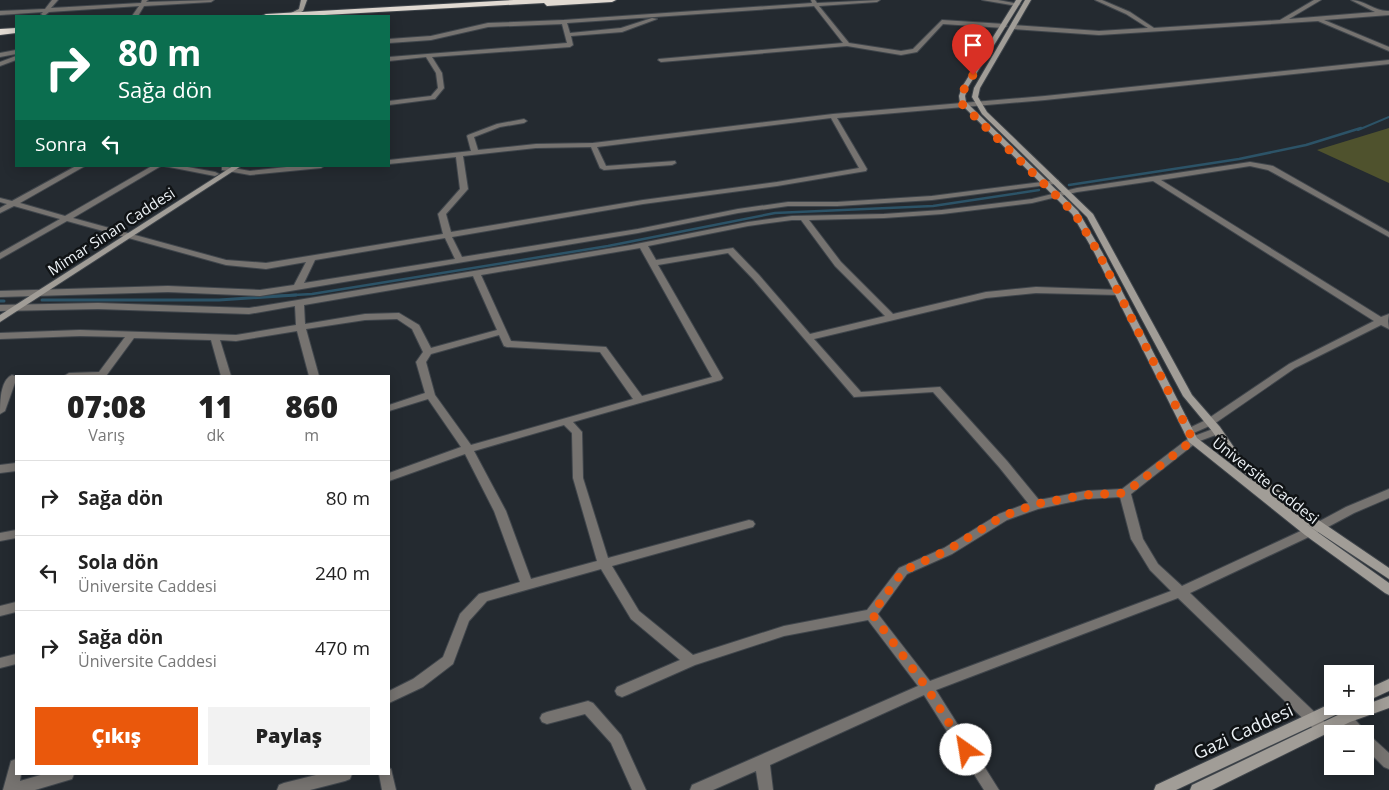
<!DOCTYPE html>
<html lang="tr">
<head>
<meta charset="utf-8">
<style>
  body { margin:0; font-family:"Open Sans",sans-serif; background:#f2f2f2; color:#222; height:100vh; display:flex; flex-direction:column; font-size:19px; white-space:nowrap }
  * { box-sizing:border-box; margin:0 }
  p { font-size:16px; color:#767676 }
  .icon { flex:none; width:28px; height:28px; fill:none; stroke:currentColor; stroke-width:2; stroke-linecap:round; stroke-linejoin:round }
  .map { position:relative; flex:1; overflow:hidden }
  .sheet { position:absolute; left:15px; top:375px; width:375px; height:400px; display:flex; flex-direction:column; background:#fff; border-radius:0px; box-shadow:0 2px 12px #0003 }
  .sheet>* { flex:none }
  .banner { position:absolute; left:15px; top:15px; width:375px; height:152px; border-radius:0px; box-shadow:0 2px 12px #0003; background:#0b6e4f; color:#fff; overflow:hidden }
  .fabs { position:absolute; left:1324px; top:665px; display:grid; gap:10px }
  .fabs a { display:grid; place-items:center; width:50px; height:50px; border-radius:0px; background:#fff; box-shadow:0 2px 12px #0003; font-size:25px }
  .pin { position:absolute; display:grid; place-items:center; width:42px; height:42px; color:#fff; margin:-51px -21px; border-radius:50% 50% 50% 0; rotate:-45deg; box-shadow:0 0 5px #0007 }
  .pin .icon { rotate:45deg }
  .me { position:absolute; width:55px; margin:-28px; rotate:328deg; stroke-linejoin:round; filter:drop-shadow(0 0 4px #0008) }
  .turn { display:flex; align-items:center; gap:18px; height:105px; padding:0 20px; font-size:22px }
  .turn .icon { width:65px; height:65px; stroke-width:2.5 }
  .turn b { display:block; font-size:35px; line-height:42px }
  .then { display:flex; align-items:center; height:48px; padding:0 20px; background:#0003; gap:10px; font-size:19px }
  .eta { display:flex; justify-content:space-evenly; align-items:center; height:85px; text-align:center }
  .eta b { font-size:30px; font-weight:800; line-height:35px }
  .action { display:flex; gap:10px; margin-top:auto; padding:10px 20px }
  .action a { flex:1; height:58px; border-radius:0px; background:#ea580c; color:#fff; font-size:20px; font-weight:800; line-height:58px; text-align:center }
  .action a+a { background:#f2f2f2; color:#222 }
  ul { padding:0; list-style:none }
  li { display:flex; align-items:center; gap:15px; height:75px; padding:0 20px; border-top:1px solid #e0e0e0 }
  li div { flex:1 }
  li b { display:block; font-size:19px }
  li em { font-style:normal }
  .map>svg:first-child { display:block }
  .forest { fill:#4f522d }
  .lines { fill:none; stroke-linecap:round; stroke-linejoin:round }
  .stream-far2 { stroke:#2c5367; stroke-width:2 }
  .stream-far1 { stroke:#2c5367; stroke-width:2.5 }
  .stream { stroke:#2c5367; stroke-width:3 }
  .street-casing { stroke:#40464c; stroke-width:2 }
  .secondary-casing { stroke:#40464c; stroke-width:2 }
  .highway-casing { stroke:#40464c; stroke-width:2 }
  .street { fill:#767370; fill-rule:evenodd }
  .secondary { fill:#a19d97; fill-rule:evenodd }
  .highway { fill:#e1dad2; fill-rule:evenodd }
  .route { stroke:#ea580c; stroke-width:9; stroke-dasharray:0 16.2 }
  .labels { text-anchor:middle; dominant-baseline:central; stroke-width:5; stroke-linejoin:round; paint-order:stroke }
  .street-label { font-size:15px; fill:#edf2f6; stroke:#101315 }
  .near-street-label { font-size:18px; fill:#edf2f6; stroke:#101315 }
</style>
</head>
<body>
<div class="map">
<svg width="1389" height="790" viewBox="0 0 1389 790">
  <rect width="100%" height="100%" fill="#242a30"/>
  <path class="forest" d="M1389,128V183L1317,150Z"/>
  <g class="lines">
    <path class="stream-far2" d="M1358,130L1389,117"/>
    <g class="stream-far1">
      <path d="M1069,185L1239,159L1306,145L1361,128"/>
      <path d="M276,296L312,294L608,246L775,213L933,206L1039,190"/>
    </g>
    <g class="stream">
      <path d="M42,300H219L296,295"/>
      <path d="M0,301H4"/>
    </g>
    <g class="street-casing">
      <g id="street">
        <path d="M52,0H58L51,8L141,3L142,0H148L146,2L214,0L211,2L144,6L138,16H132L139,6L49,12L44,16L41,14L43,12L0,15V11L45,9Z"/>
        <path d="M811,0H815L817,3L880,0L877,2L819,6L849,43L901,51L913,49L942,20L1004,24L1007,26L1004,28L943,24L917,52L901,55L847,46L661,62L658,60L659,59L843,43L814,6L567,23L570,33L621,28L652,18L657,19L622,32L571,36L573,45L570,47L432,57L442,73L444,88L435,99L389,105V101L431,96L438,88L436,73L426,57L389,61V57L567,43L562,24L488,27L431,40L389,43V39L431,36L488,23L564,20L812,3Z"/>
        <path d="M982,0H998L1020,4L1017,6Z"/>
        <path d="M1095,0H1102L1130,12L1154,28L1280,20L1314,0H1321L1289,19L1375,12L1351,0C1365,0 1375,12 1389,11V15L1324,20L1389,47V51L1318,21L1099,35L1013,29L1010,27L1013,25L1099,31L1148,28L1126,14Z"/>
        <path d="M16,50V54L0,57V53Z"/>
        <path d="M16,56V60L0,66V62Z"/>
        <path d="M1389,60V64L1045,100L837,118L867,169L866,171L777,186L643,204L452,237L462,257L638,229L738,209L788,202H837L932,196L1058,180L1059,182L1055,184L932,200L837,206H788L738,213L638,233L260,296L168,292L0,297V291L168,286L260,290L294,285L306,262L266,269L226,265L67,221L0,259V253L60,219L14,206L0,213V208L7,204L0,202V198L12,201L76,166H85L20,203L65,216L152,166H161L73,218L226,260L266,263L443,234L438,214L460,189L456,157L389,164V160L471,151L467,136L468,135L497,124L524,119L527,121L524,123L500,127L474,137L478,150L536,144L593,143L833,114L1045,96ZM831,118L859,168L777,182L643,200L451,232L446,214L468,189L463,156L536,148L591,147L600,168L604,170L672,165L676,163L675,161L606,166L597,147ZM445,238L455,259L304,283L315,260Z"/>
        <path d="M1250,162L1273,166L1389,232V237L1268,170L1250,166L1161,180L1381,317L1389,314L1388,321L1389,329L1381,325L1295,368L1214,424L1189,435L1185,434L1184,432L1185,430L1206,420L1289,364L1374,321L1153,181L1077,192L1032,203L942,214L884,218L809,220L841,262L893,314L986,292L1036,287L1121,290L1122,292L1121,294L1118,295L1036,293L986,298L814,339L861,392L940,387L1007,461L1039,500L1085,491L1122,489L1189,438L1213,429H1221L1222,431L1221,433L1197,442L1131,494L1143,539L1158,564L1182,586L1305,529L1346,507L1389,489V498L1354,513L1313,535L1190,593L1328,725L1330,729L1328,733L1323,735L1318,733L1178,598L936,690L999,790H984L924,695L770,765L773,790H759L756,771L713,790H690L692,785L918,686L868,620L784,636L695,665L627,695L622,697L617,695L615,691L617,687L680,660L631,619L601,569L487,601L469,621L453,664L423,687L389,703V691L413,679L443,657L460,614L479,594L520,582L494,511L465,454L389,481V473L461,447L428,399L389,411V405L425,393L416,362L423,352L412,329L397,319L365,320L306,329L319,376H309L297,331L236,341L220,340L231,376H221L211,340L134,338L106,376H64L69,373L99,372L125,337L80,336L0,339V333L80,330L236,335L296,325L295,306L249,314L98,309L0,311V305L98,303L249,308L631,245L748,222L792,216L884,214L942,210L1032,199L1077,188ZM792,220H801L835,266L885,316L810,334L759,275L733,248L656,260L648,246L748,226ZM640,248L712,377L642,396L606,347L511,341L481,275ZM728,253L753,279L854,397L933,392L999,467L1028,503L999,514L944,548L899,568L867,610L784,626L693,655L639,611L612,566L749,528L753,527L755,524L753,521L749,520L608,558L583,478L582,432L573,422L721,380L723,378L658,265ZM473,276L497,330L431,348L419,325L399,313L365,314L305,324L304,305ZM499,335L504,346L507,347L600,352L633,399L471,445L435,395L426,362L431,354ZM564,425L572,433L573,478L597,561L531,579L506,511L474,451ZM1120,497L1131,539L1150,570L1171,591L930,681L878,614L907,574L952,554L1007,520L1038,509L1085,499Z"/>
        <path d="M164,166H182L215,172L219,174L215,176Z"/>
        <path d="M222,166L250,171L296,166H324L321,168L250,175L222,170Z"/>
        <path d="M12,375L15,376L16,380L5,411L0,414C0,403 0,380 12,375Z"/>
        <path d="M16,463V471L0,473V465Z"/>
        <path d="M16,530V538L0,541V533Z"/>
        <path d="M16,602V612L0,616V606Z"/>
        <path d="M16,654V664L0,668V658Z"/>
        <path d="M588,701L593,703L621,735L646,790H632L611,743L585,714L547,724L542,722L540,718L542,714L547,712Z"/>
        <path d="M1345,712L1350,714L1367,733L1389,753V769L1384,767L1365,748V734H1351L1338,718L1340,714Z"/>
        <path d="M16,759V774H21L20,781L44,774H74L72,779L35,790H3L11,761Z"/>
        <path d="M389,768L391,769L396,790H382L379,774H389Z"/>
        <path d="M320,774H352L350,779L345,781L310,790H277L279,785L284,783Z"/>
      </g>
    </g>
    <g class="secondary-casing">
      <g id="secondary">
        <path d="M301,0H307L303,11L293,16H289V14L299,9Z"/>
        <path d="M1016,0H1022L968,87L965,96L966,102L1078,211L1102,252L1197,438L1254,482L1235,464L1212,431L1183,396L1087,217L982,114L972,97L974,88L1025,0H1031L980,88L978,97L987,112L1093,214L1192,395L1220,427L1242,459L1262,477L1298,506L1389,568V579L1306,524L1389,583V595L1385,593L1305,535L1189,442L1094,252L1072,214L960,103L959,96L962,87Z"/>
        <path d="M233,166H241L0,322V315Z"/>
        <path d="M1389,679V691L1365,702V690Z"/>
        <path d="M1389,696V708L1350,722L1212,790H1190L1192,785L1340,714L1365,706V705Z"/>
        <path d="M1332,703V706H1348L1346,710L1176,790H1154L1156,785Z"/>
      </g>
    </g>
    <g class="highway-casing">
      <g id="highway">
        <path d="M514,0H616L612,2L547,6L544,3L306,16H262L266,14Z"/>
        <path d="M0,29L16,28V33L0,35Z"/>
      </g>
    </g>
    <use href="#street" class="street"/>
    <use href="#secondary" class="secondary"/>
    <use href="#highway" class="highway"/>
  </g>
  <g class="lines">
    <path class="route" d="M966,750L927,688L872,614L903,571L948,550L1003,516L1036,504L1085,495L1125,493L1193,440L1098,252L1075,214L962,104L963,91L973,75"/>
  </g>
  <g class="labels">
    <g class="street-label">
      <text transform="translate(111 231) rotate(-33)">Mimar Sinan Caddesi</text>
      <text transform="translate(1266 480) rotate(38)">Üniversite Caddesi</text>
    </g>
    <g class="near-street-label">
      <text transform="translate(1243 731) rotate(-25)">Gazi Caddesi</text>
    </g>
  </g>
</svg>
<div class="fabs">
<a>+</a>
<a>−</a>
</div>
<div class="pin" style="left:973px;top:75px;background:#d93025"><svg class="icon" aria-label="arrive" viewBox="0 0 24 24"><path d="M6 21V4h12l-3 4 3 4H6"/></svg></div>
<svg class="me" style="left:966px;top:750px" viewBox="-20 -20 40 40"><circle r="19" fill="#fff"/><path d="M0-13L10 11 0 6-10 11z" fill="#ea580c"/></svg>
<div class="banner">
<div class="turn"><svg class="icon" aria-label="right" viewBox="0 0 24 24"><path d="M7 20v-9h11M14 6l5 5-5 5"/></svg><div><b>80 m</b>Sağa dön</div></div>
<div class="then">Sonra<svg class="icon" aria-label="left" viewBox="0 0 24 24"><path d="M17 20v-9H6M10 6l-5 5 5 5"/></svg></div>
</div>
<section class="sheet">
<div class="eta">
<div><b>07:08</b><p>Varış</p></div>
<div><b>11</b><p>dk</p></div>
<div><b>860</b><p>m</p></div>
</div>
<ul>
<li><svg class="icon" aria-label="right" viewBox="0 0 24 24"><path d="M7 20v-9h11M14 6l5 5-5 5"/></svg><div><b>Sağa dön</b></div><em>80 m</em></li>
<li><svg class="icon" aria-label="left" viewBox="0 0 24 24"><path d="M17 20v-9H6M10 6l-5 5 5 5"/></svg><div><b>Sola dön</b><p>Üniversite Caddesi</p></div><em>240 m</em></li>
<li><svg class="icon" aria-label="right" viewBox="0 0 24 24"><path d="M7 20v-9h11M14 6l5 5-5 5"/></svg><div><b>Sağa dön</b><p>Üniversite Caddesi</p></div><em>470 m</em></li>
</ul>
<div class="action"><a>Çıkış</a><a>Paylaş</a></div>
</section>
</div>
</body>
</html>
